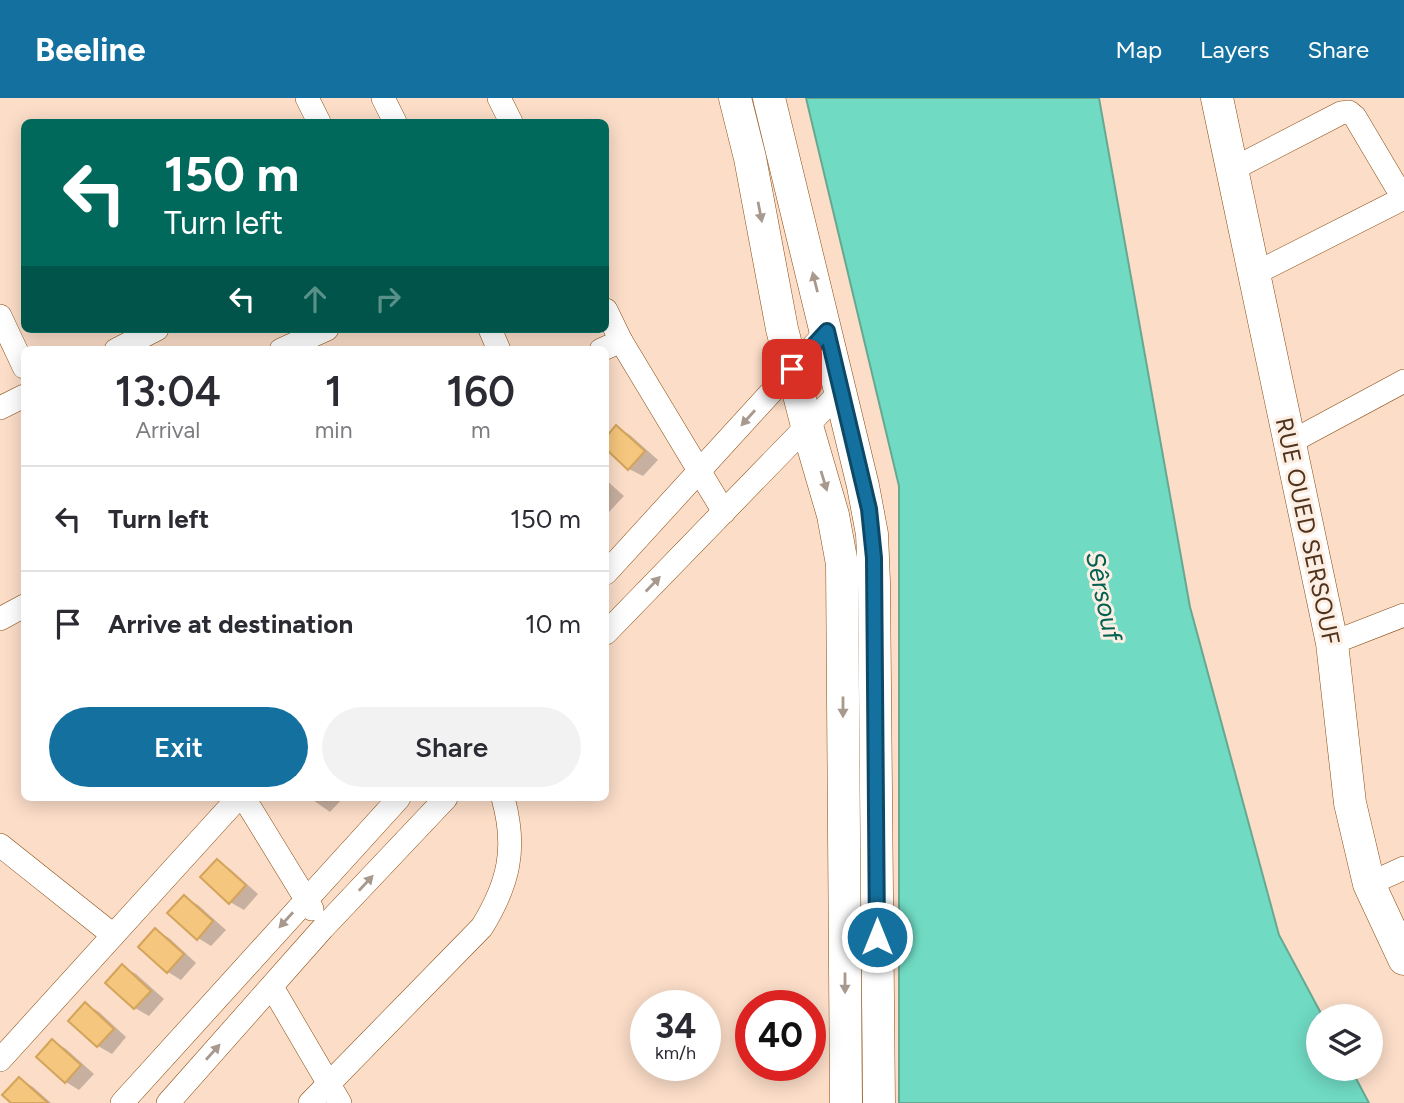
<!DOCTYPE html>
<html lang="en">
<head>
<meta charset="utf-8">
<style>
  body { margin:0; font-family:Figtree,sans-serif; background:#f2f2f3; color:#2b2b33; height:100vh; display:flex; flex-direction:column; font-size:26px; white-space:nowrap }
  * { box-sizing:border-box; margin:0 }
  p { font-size:23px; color:#7c7c81 }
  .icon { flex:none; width:38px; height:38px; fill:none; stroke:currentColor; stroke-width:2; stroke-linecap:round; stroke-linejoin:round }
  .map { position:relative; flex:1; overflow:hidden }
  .drawer { position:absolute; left:21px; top:248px; width:588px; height:455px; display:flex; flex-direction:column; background:#fff; border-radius:10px; box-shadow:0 4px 18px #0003 }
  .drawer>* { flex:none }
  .banner { position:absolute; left:21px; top:21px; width:588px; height:214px; border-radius:10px; box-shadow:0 4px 18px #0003; background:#00695c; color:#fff; overflow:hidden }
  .controls { position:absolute; left:1306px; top:906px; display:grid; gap:14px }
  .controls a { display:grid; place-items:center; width:77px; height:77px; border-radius:50%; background:#fff; box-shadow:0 4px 18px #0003; font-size:35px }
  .speed { position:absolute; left:630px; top:892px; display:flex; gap:14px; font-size:35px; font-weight:700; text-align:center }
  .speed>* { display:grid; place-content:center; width:91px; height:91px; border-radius:50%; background:#fff; box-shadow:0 4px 18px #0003; line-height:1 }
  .speed small { font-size:18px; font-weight:400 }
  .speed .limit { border:10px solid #d22; background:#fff; color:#111 }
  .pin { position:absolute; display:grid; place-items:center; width:60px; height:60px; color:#fff; margin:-30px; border-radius:14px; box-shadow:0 4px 10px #0006 }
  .me { position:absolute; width:77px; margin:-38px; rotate:0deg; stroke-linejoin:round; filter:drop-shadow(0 0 5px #0008) }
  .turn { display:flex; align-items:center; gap:24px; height:147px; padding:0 28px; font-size:32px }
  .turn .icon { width:91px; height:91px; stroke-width:2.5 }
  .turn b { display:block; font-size:49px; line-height:60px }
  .lanes { display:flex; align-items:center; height:66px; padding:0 28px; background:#0003; justify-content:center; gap:35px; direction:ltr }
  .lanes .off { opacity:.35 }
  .eta { display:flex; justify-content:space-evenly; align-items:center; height:119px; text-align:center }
  .eta b { font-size:42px; font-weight:600; line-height:49px }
  .cta { display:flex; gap:14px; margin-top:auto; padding:14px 28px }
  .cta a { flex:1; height:80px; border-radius:42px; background:#14719f; color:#fff; font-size:28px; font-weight:600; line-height:80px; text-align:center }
  .cta a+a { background:#f2f2f3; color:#2b2b33 }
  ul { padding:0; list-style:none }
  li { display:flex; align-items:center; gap:21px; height:105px; padding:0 28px; border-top:2px solid #e1e1e2 }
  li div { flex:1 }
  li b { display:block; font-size:26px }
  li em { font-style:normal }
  header { display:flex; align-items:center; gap:42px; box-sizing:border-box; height:98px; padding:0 35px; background:#14719f; color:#fff }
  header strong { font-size:33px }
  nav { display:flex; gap:38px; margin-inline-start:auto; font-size:24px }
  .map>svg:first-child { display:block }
  .water { fill:#70dac3; stroke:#66a891; stroke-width:2 }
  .shadow { fill:#0003 }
  .building { fill:#f5c67d; stroke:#d3a459; stroke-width:2 }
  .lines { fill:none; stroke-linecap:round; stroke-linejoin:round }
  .street-casing { stroke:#894b0e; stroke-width:24 }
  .secondary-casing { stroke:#894b0e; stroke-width:33 }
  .street { stroke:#fff; stroke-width:23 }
  .secondary { stroke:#fff; stroke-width:32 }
  .oneway { fill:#a8998e }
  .route-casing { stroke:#0d4967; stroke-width:18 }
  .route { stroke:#14719f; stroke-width:12 }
  .labels { text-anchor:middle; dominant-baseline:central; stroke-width:6; stroke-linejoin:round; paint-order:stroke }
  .street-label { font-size:24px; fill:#50331d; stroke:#fdeee3 }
  .water-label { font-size:26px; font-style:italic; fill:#006052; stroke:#fdeee3 }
</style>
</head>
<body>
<header>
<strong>Beeline</strong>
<nav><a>Map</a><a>Layers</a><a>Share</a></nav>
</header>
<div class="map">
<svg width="1404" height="1005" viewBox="0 0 1404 1005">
  <rect width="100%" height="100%" fill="#fbddc8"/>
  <path class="water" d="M806,0H1099L1190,509L1279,837L1323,919H1318V971H1351L1369,1005H899V388Z"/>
  <g class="shadow">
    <path d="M617,329L630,337L658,362L643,378L629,371L606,349V341Z"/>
    <path d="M606,382L624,398L609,414L606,413Z"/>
    <path d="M310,700H343L330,714Z"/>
    <path d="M217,763L230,771L258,796L244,812L230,804Z"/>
    <path d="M184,799L198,807L226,832L211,848L198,840Z"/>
    <path d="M155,832L169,840L196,865L181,882L168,874Z"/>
    <path d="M122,869L136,876L164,901L149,918L135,910L108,885Z"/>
    <path d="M85,906L99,914L126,939L112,956L98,948L71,923Z"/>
    <path d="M53,943L66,951L94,976L79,992L66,984Z"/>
    <path d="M19,981L33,989L51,1005H14Z"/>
  </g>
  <g class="building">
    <path d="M616,327L645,353L628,372L606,351V339Z"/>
    <path d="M217,761L246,787L229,806L200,779Z"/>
    <path d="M184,797L213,823L197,842L167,815Z"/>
    <path d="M155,830L184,856L167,875L138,849Z"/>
    <path d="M122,866L151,893L134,911L105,885Z"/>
    <path d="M85,904L114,931L97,949L68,923Z"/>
    <path d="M52,941L81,967L65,985L36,959Z"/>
    <path d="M19,979L48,1005H11L2,997Z"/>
  </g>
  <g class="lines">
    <g class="street-casing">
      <g id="street">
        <path d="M307,0L319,24"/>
        <path d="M383,0L395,24"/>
        <path d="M499,0L511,24"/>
        <path d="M1231,72L1341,15L1349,14L1355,19L1403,100"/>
        <path d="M1256,175L1404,100"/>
        <path d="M606,212L621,243L724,414"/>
        <path d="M0,218L24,269"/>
        <path d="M490,231L499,252"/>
        <path d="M116,252L157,231"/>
        <path d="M281,252L327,231"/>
        <path d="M601,252L621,243"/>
        <path d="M0,310L24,298"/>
        <path d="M1289,345L1404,283"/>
        <path d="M606,475L827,233"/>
        <path d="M0,521L24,508"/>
        <path d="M606,535L842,292"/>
        <path d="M1332,545L1404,517"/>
        <path d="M244,700L312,811"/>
        <path d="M0,747L113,837"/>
        <path d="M1369,786L1404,770"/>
        <path d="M272,889L340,1005"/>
        <path d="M0,962L238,700"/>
        <path d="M122,1005L399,700"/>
        <path d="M168,1005L323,830L446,700"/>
        <path d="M310,1005L482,829C509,785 517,750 503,700"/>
      </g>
    </g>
    <g class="secondary-casing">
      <g id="secondary">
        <path d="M735,0L750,60L782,231L807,328L833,417L842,466L846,1005"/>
        <path d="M769,0L863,388L872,436L874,484L879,1005"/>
        <path d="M1217,0L1332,545L1350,705L1369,786L1404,861"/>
      </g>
    </g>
    <use href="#street" class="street"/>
    <use href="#secondary" class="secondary"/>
  </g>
  <defs><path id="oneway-solid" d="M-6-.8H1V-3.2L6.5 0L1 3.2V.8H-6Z" transform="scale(1.75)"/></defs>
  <g class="oneway">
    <use href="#oneway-solid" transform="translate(760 114) rotate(79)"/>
    <use href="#oneway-solid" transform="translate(815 184) rotate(-104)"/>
    <use href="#oneway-solid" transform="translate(748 320) rotate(132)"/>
    <use href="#oneway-solid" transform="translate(824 383) rotate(73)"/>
    <use href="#oneway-solid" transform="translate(653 486) rotate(-46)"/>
    <use href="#oneway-solid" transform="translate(843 609) rotate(90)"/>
    <use href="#oneway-solid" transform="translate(366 785) rotate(-47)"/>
    <use href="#oneway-solid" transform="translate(286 822) rotate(132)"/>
    <use href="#oneway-solid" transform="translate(845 885) rotate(90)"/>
    <use href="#oneway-solid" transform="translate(213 954) rotate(-48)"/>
  </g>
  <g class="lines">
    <g class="route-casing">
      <path id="route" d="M792,271L827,233L869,411L874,460L877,839"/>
    </g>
    <use href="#route" class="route"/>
  </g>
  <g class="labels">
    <g class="street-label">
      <text transform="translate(1308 433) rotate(78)">RUE OUED SERSOUF</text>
    </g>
    <g class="water-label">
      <text transform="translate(1104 498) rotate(78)">Sêrsouf</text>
    </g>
  </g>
</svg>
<div class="controls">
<a><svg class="icon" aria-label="layers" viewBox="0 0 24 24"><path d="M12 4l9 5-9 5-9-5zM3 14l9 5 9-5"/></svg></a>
</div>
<div class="speed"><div>34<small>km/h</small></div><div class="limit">40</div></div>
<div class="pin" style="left:792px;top:271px;background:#d93025"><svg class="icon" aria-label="arrive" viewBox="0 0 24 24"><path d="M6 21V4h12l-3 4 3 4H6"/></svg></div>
<svg class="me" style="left:877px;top:839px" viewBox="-20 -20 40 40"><circle r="17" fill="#14719f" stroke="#fff" stroke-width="3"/><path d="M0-11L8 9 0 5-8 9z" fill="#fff"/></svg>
<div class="banner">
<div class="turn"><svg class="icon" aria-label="left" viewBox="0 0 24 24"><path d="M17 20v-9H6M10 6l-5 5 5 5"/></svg><div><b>150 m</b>Turn left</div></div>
<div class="lanes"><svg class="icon" aria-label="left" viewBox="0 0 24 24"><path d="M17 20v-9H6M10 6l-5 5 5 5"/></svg><svg class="icon off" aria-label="ahead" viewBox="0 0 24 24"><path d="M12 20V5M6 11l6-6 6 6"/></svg><svg class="icon off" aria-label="right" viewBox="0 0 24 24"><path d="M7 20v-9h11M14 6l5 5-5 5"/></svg></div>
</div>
<section class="drawer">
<div class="eta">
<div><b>13:04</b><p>Arrival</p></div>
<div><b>1</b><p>min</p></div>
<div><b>160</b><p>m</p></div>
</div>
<ul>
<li><svg class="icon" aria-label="left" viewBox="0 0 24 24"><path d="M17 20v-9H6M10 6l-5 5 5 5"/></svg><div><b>Turn left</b></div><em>150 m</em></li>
<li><svg class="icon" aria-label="arrive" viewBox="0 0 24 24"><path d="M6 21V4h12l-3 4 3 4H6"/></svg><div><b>Arrive at destination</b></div><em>10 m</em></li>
</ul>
<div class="cta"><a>Exit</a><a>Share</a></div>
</section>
</div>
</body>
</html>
